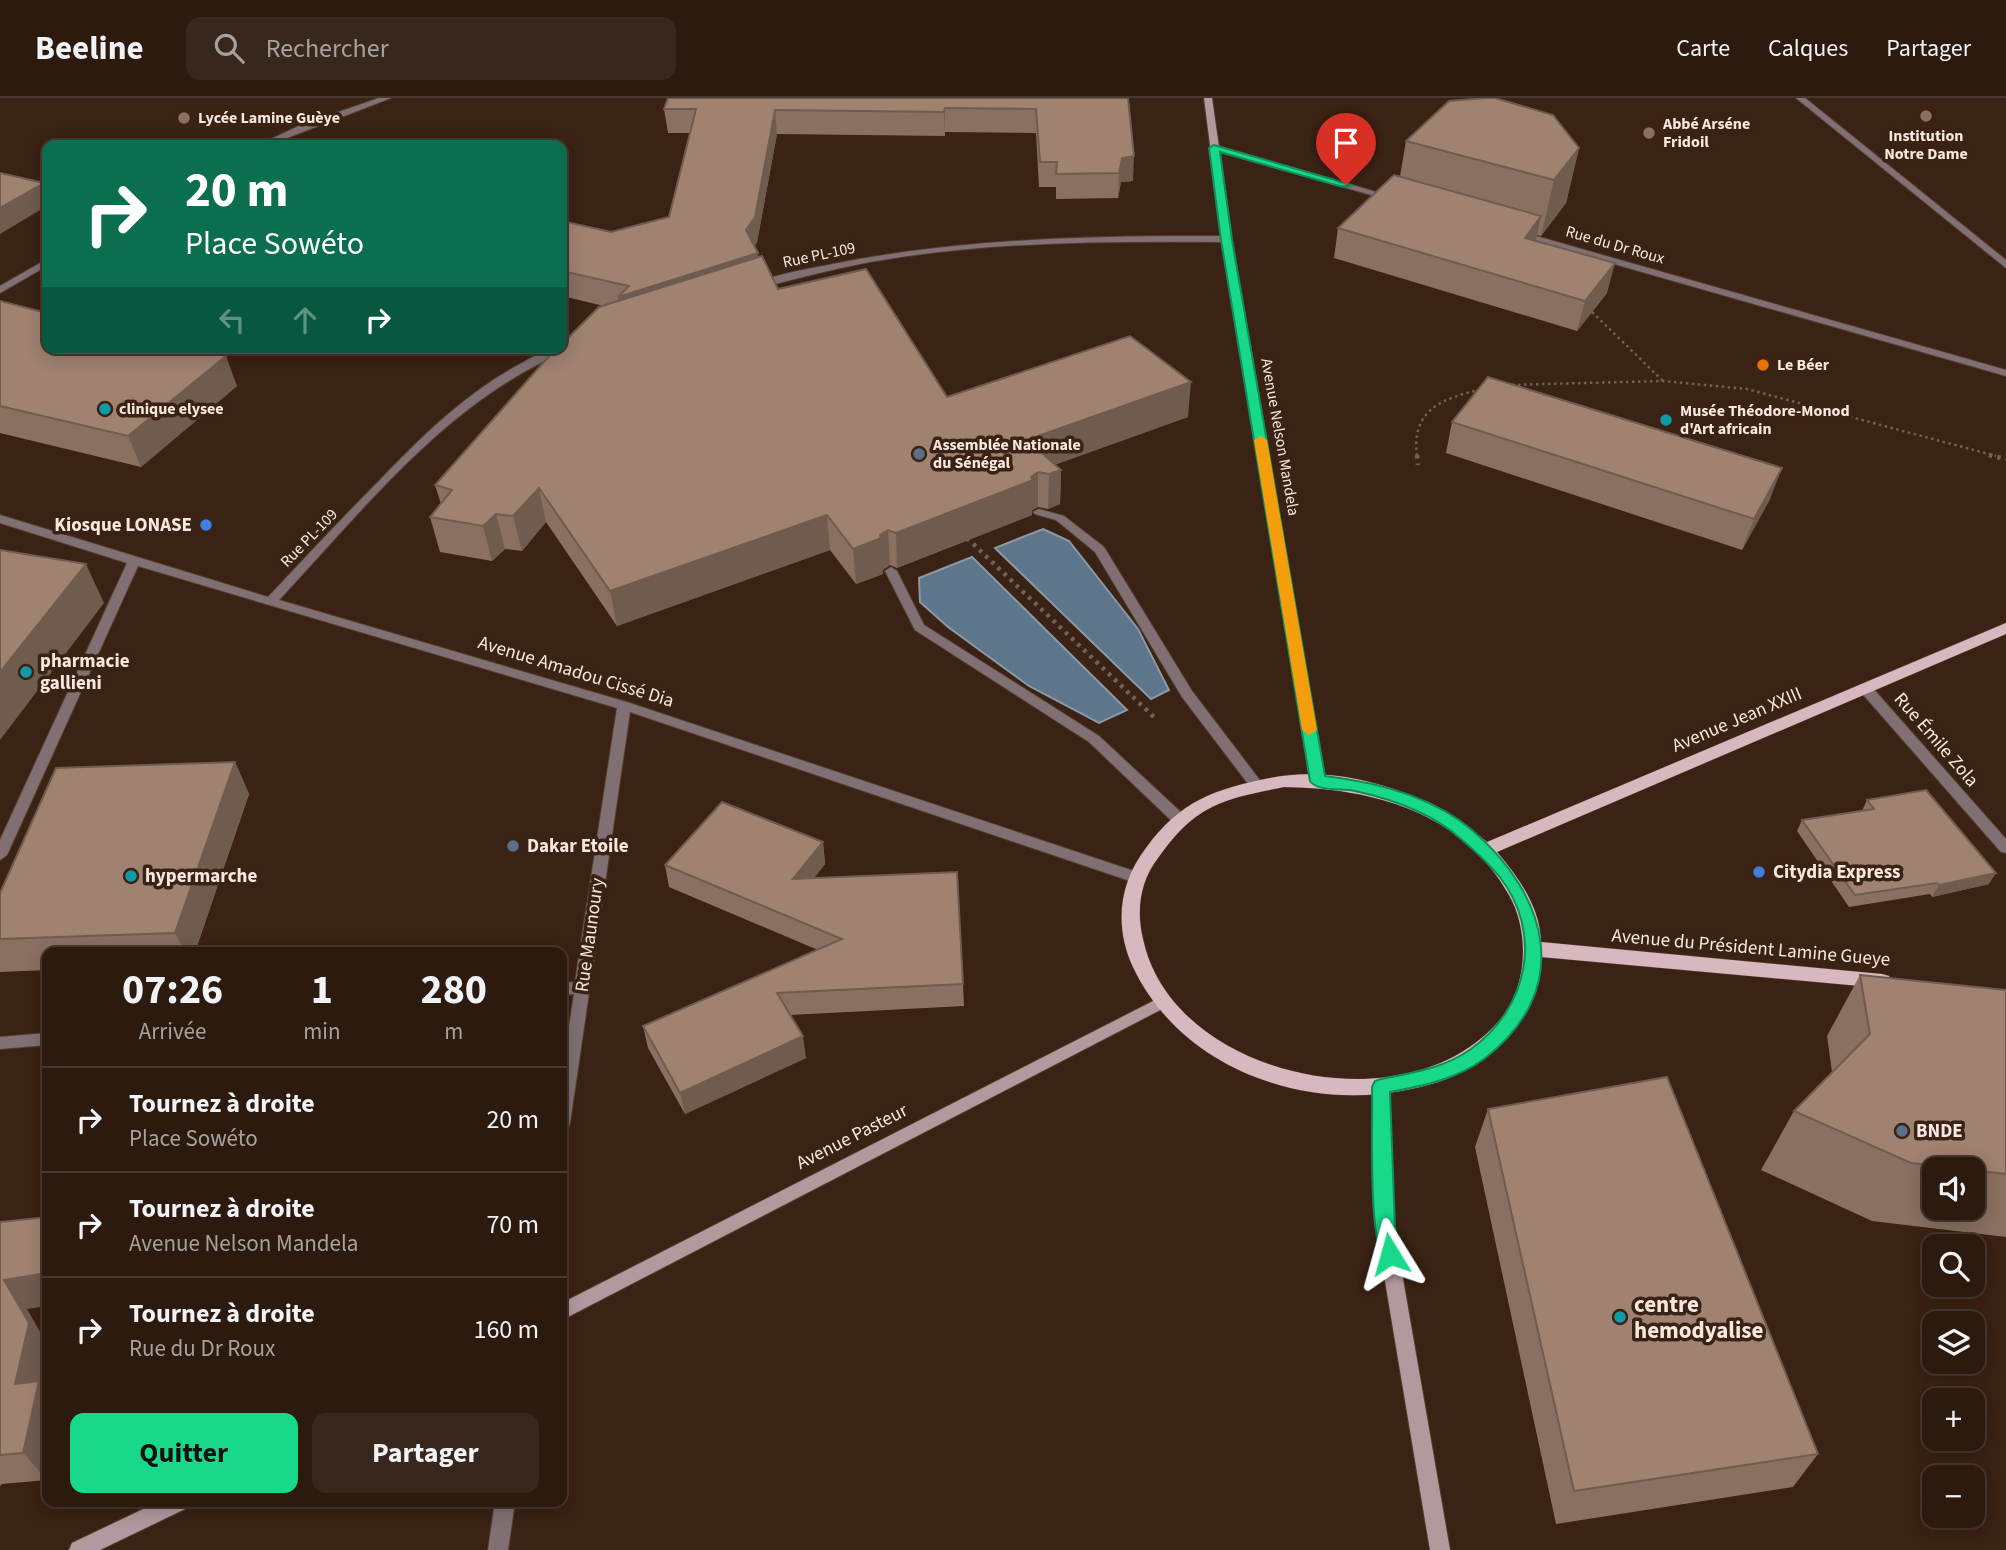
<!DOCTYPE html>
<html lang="fr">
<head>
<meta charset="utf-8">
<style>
  body { margin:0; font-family:"Source Sans 3",sans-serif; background:#38271d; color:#f1f3f6; height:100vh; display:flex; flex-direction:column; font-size:26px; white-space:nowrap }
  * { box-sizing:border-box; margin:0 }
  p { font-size:23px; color:#a6a19e }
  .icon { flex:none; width:38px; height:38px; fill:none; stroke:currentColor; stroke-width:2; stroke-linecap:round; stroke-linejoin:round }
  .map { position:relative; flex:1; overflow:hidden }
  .side { position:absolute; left:42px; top:849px; width:525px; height:560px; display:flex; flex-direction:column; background:#2c1a0f; border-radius:14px; box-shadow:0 4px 18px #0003,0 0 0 2px #48382f }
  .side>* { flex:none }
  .hud { position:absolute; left:42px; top:42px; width:525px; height:214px; border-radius:14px; box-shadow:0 4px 18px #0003,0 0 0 2px #48382f; background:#0b6e4f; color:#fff; overflow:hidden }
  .controls { position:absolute; left:1922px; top:1059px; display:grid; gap:14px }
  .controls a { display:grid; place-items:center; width:63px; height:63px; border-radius:14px; background:#2c1a0f; box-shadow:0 4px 18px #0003,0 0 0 2px #48382f; font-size:35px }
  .pin { position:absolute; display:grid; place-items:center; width:60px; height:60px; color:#fff; margin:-72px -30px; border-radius:50% 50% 50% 0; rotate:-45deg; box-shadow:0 0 7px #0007 }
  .pin .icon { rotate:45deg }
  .me { position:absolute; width:77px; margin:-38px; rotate:352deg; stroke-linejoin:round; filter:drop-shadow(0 0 5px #0008) }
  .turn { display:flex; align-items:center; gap:24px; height:147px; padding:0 28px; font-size:32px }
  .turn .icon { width:91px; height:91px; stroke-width:2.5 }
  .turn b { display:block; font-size:49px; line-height:60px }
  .lanes { display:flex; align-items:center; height:66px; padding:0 28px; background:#0003; justify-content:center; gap:35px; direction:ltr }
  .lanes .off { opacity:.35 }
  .eta { display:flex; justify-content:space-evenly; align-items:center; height:119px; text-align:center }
  .eta b { font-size:42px; font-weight:700; line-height:49px }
  .action { display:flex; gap:14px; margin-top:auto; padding:14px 28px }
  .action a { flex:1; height:80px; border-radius:14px; background:#18d989; color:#111; font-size:28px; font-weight:700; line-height:80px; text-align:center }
  .action a+a { background:#38271d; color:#f1f3f6 }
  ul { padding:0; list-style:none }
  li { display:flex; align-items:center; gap:21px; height:105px; padding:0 28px; border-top:2px solid #48382f }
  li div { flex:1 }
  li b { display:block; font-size:26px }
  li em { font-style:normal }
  header { display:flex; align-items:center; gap:42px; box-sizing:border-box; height:98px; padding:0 35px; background:#2c1a0f; border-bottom:2px solid #48382f }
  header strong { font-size:33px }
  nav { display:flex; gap:38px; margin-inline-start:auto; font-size:24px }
  .search { width:490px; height:63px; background:#38271d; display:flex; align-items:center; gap:18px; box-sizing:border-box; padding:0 24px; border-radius:14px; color:#a6a19e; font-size:26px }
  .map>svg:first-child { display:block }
  .water { fill:#5e768b; stroke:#8c98a4; stroke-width:2 }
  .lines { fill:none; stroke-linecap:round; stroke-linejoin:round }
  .lane-casing { stroke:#553e30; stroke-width:2 }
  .street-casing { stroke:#553e30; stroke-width:2 }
  .secondary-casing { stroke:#553e30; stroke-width:2 }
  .primary-casing { stroke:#553e30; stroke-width:1 }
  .path-far1 { stroke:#766053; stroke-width:2.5; stroke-dasharray:2.5 3.5; stroke-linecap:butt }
  .path { stroke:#766053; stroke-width:4.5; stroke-dasharray:3.5 5; stroke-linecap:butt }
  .lane { fill:#807073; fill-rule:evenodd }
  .street { fill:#807073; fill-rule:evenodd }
  .secondary { fill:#b1999e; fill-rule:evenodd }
  .primary { fill:#d8b8bf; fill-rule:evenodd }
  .wall { fill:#8a7061; fill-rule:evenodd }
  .shaded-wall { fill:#705b4f }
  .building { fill:#a08271; stroke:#705b4f; stroke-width:2 }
  .route { fill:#18d989; stroke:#108d59; stroke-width:2 }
  .slow { fill:#f59e0b }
  .education-dot { fill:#8d6e63; stroke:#3a2214; stroke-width:2.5 }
  .food-dot { fill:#e8710a; stroke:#3a2214; stroke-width:2.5 }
  .culture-dot { fill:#0f9aa8; stroke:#3a2214; stroke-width:2.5 }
  .service-dot { fill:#5c6f8a; stroke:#3a2214; stroke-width:2.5 }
  .shop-dot { fill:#3f7fe0; stroke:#3a2214; stroke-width:2.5 }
  .labels { text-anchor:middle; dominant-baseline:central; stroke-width:7; stroke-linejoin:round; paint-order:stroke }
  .far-poi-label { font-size:16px; font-weight:bold; fill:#f9e8df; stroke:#3a2214; text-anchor:start }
  .far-street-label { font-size:16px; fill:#f9e8df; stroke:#3a2214 }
  .poi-label { font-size:19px; font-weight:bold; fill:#f9e8df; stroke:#3a2214; text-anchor:start }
  .street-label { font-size:19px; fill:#f9e8df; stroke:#3a2214 }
  .near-poi-label { font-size:23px; font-weight:bold; fill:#f9e8df; stroke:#3a2214; text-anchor:start }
</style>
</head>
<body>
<header>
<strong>Beeline</strong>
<div class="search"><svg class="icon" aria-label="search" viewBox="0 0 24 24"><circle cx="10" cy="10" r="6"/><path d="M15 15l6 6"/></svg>Rechercher</div>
<nav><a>Carte</a><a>Calques</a><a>Partager</a></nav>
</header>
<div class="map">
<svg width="2006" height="1452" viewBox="0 0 2006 1452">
  <rect width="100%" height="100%" fill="#3a2214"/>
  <g class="water">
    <path d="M1043,431L1069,443L1138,531L1169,592L1151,601L995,450Z"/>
    <path d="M972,459L1127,612L1099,625L1029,588L948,529L920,504L919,480Z"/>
  </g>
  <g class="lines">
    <g class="lane-casing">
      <g id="lane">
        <path d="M1039,411L1064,418L1104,449L1192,593L1262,685L1264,688L1262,691H1252L1182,599L1095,454L1056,422L1035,416L1033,414Z"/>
        <path d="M891,469L897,473L924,527L1099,638L1185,718L1187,722L1185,726H1175L1089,644L915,532L885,473Z"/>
      </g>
    </g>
    <g class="street-casing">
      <g id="street">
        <path d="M379,0H391L269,47H258L301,27Z"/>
        <path d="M1796,0H1805L2006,162V170Z"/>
        <path d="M1212,48H1218L1397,100L1389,102L1212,52Z"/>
        <path d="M1516,134H1522L2006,272V278L1516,138Z"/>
        <path d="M1168,138H1227L1232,141L1227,144C1108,143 988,143 870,164C832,171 794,181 756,191L751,188C765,178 809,171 828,167C940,144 1053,139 1168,138Z"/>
        <path d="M47,161V168L0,195V188Z"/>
        <path d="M570,245L575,248L574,250C451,298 367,408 279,502L630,605L1140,775L1142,779L1140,783H1130L630,614L570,1025L568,1030L562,1032V973L574,896L562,897V885L575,884L617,610L138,468L7,757L0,762V742L127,465L0,425V417L268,499C305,460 341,421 379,383C422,338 467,294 522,265C534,258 548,250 562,250V248Z"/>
        <path d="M1865,586L1870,587L2006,741V755L2001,754L1860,593L1859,590Z"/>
        <path d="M47,935V947L0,951V939Z"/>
        <path d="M495,1404H515L508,1452H488Z"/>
      </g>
    </g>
    <g class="secondary-casing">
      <g id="secondary">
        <path d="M1204,0H1212L1232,141L1325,683L1318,688L1311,683L1222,141Z"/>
        <path d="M1163,898L1168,900L1171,904L1168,908L562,1222V1205Z"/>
        <path d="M1381,982L1387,984L1389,989L1394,1129L1450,1452H1430L1376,1129L1373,989L1375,984Z"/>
        <path d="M158,1404H188L185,1411L100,1452H69L72,1445Z"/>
      </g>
    </g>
    <g class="primary-casing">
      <path id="primary" d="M2006,525V536L1497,754C1519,780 1540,809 1541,844L1882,876L1889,878L1891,883L1889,888L1882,890L1541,859C1541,906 1512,942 1475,966C1452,982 1427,988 1401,993C1297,1012 1179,967 1133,869C1114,828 1119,785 1146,750C1180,703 1215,691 1270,680C1344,665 1431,696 1487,744ZM1284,689C1372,690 1463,714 1509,797C1530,834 1528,890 1499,923C1469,957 1431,973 1387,979C1293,992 1165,943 1143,841C1136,813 1140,783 1158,760C1173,739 1189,720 1212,709C1234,698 1260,694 1284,689Z"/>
    </g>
    <g class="path-far1">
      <path d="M1592,214L1663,283"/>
      <path d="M1506,287L1663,283L1747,291L1996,358"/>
      <path d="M1417,358C1411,311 1443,300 1483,291"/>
    </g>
    <g class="path">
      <path d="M1417,357L1418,367"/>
      <path d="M1989,357L2006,361"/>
      <path d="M967,440L1155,620"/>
    </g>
    <use href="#lane" class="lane"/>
    <use href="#street" class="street"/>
    <use href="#secondary" class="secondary"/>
    <use href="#primary" class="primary"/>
  </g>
  <g class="wall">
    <path d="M1128,0L1133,83L1121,84L1118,100L1056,101V89H1039L1036,35L945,34V38L777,36L757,144L754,149L758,155V160L778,191L947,299L1188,319L1055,366L1061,372L1060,406L1048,411L1038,409L1032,412V417L897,470L890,467L883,472V476L856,486L830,452L617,528L546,424L522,453L505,451L492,463L440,454L430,419L441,406L435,387L604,208L562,198V123L611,134L669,119L690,35H668L664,11Z"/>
    <path d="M1406,43L1579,50L1566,105L1541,138L1537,137L1536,143L1607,195L1577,233L1334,160L1338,130L1400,78Z"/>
    <path d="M0,203L237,288L141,369L0,335Z"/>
    <path d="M1452,324L1770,401L1742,452L1446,355Z"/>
    <path d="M235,664L249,696L195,854H47V872L0,874V795Z"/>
    <path d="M1867,702L1989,786L1932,799L1930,796L1849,809L1797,733L1802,722L1862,713Z"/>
    <path d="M823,744L825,766L814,780L963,886L964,908L790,917L806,960L685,1016L648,950L643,928L818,852L669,789L665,767Z"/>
    <path d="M1860,877L2006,892V1139L1872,1123L1761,1072L1794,1013L1832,974L1827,938ZM1934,1071H1972V1110H1934Z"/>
    <path d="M1488,1011L1818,1356L1793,1389L1556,1426L1475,1049Z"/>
    <path d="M0,1124L27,1211L44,1288L47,1292V1382L2,1386L0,1388Z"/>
  </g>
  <g class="shaded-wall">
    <path d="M945,10V38L944,14Z"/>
    <path d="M775,12L777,36L757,144L749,157L746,132Z"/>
    <path d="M1579,50L1566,105L1541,138L1554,82Z"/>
    <path d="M1134,58L1133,83L1121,84L1118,100L1119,75L1122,60Z"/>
    <path d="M44,85L47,94V108L0,136V110Z"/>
    <path d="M1541,118L1535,147L1525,140Z"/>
    <path d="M758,155L761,181L622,225L618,199Z"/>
    <path d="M1615,165L1607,195L1577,233L1585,203Z"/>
    <path d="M226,258L237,288L141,369L128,338Z"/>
    <path d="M1191,284L1188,319L1027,377V342Z"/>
    <path d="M1782,370L1770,401L1742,452L1754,421Z"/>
    <path d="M1061,372L1060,406L1048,411L1049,376Z"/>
    <path d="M1038,374V409L1032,412V417L897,470L896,435L1031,379Z"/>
    <path d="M539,390L546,424L522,453L513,418Z"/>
    <path d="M496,416L505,451L492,463L483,428Z"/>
    <path d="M827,417L830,452L617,528L610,493Z"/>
    <path d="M888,432L890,467L883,472V476L856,486L853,451L880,437Z"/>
    <path d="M86,466L104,505L0,642V574Z"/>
    <path d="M235,664L249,696L195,854H185L175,835Z"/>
    <path d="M823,744L825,766L795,803L793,781Z"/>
    <path d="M1996,775L1989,786L1932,799L1939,787Z"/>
    <path d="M803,938L806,960L685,1016L680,995Z"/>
    <path d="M47,1175V1208L27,1211L47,1246V1274L44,1288L47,1292V1382L23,1355L4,1182Z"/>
  </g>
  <g class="building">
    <path d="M668,0H1128L1134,58L1122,60L1119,75L1056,76L1057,64H1040L1036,11L945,10L944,14L775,12L755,119L746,132L758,155L618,199L629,188L562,173V123L611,134L669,119L696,11H664Z"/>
    <path d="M1486,0H1495L1553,17L1579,50L1554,82L1406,43L1449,3Z"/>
    <path d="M0,75L44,85L0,110Z"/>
    <path d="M1394,77L1541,118L1525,140L1615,165L1585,203L1338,130Z"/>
    <path d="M762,158L778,191L866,171L947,299L1130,238L1191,284L1027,342L1061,372L1049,376L1038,374L1031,379L1033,382L896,435L888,432L880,437L881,440L853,451L827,417L610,493L539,390L513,418L496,416L483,428L430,419L452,392L435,387L542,266L557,250H562V246L599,209Z"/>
    <path d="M0,203L47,215V250H196L226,258L128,338L0,308Z"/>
    <path d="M1488,279L1782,370L1754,421L1452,324Z"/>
    <path d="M0,452L86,466L0,574Z"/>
    <path d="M235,664L175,835L0,841V795L56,670Z"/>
    <path d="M1926,692L1996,775L1939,787L1937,785L1855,797L1802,722L1874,711L1867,702Z"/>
    <path d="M722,704L823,744L793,781L957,774L963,886L777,895L803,938L680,995L643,928L842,841L665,767Z"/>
    <path d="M1860,877L2006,892V1076L1972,1072V1071L1911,1065L1794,1013L1870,936Z"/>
    <path d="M1667,979L1818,1356L1574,1393L1488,1011Z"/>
    <path d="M47,1119V1175L4,1182L29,1225L15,1286L39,1283L23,1355L0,1357V1124Z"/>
  </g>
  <path class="route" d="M1214,47L1352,87L1343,89L1220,54L1232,142L1325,678C1376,684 1432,698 1472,732C1549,798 1574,892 1484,961C1457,981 1423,988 1390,994L1395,1129L1400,1156L1397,1162L1390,1164L1383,1162C1368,1129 1373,1029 1372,989L1375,983L1381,981C1412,975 1445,970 1471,951C1528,910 1544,835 1499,778C1488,765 1474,752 1461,741C1433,716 1392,701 1355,693C1342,690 1318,694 1310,683L1221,142L1209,50Z"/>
  <path class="slow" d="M1261,338L1267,342L1317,632L1309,637L1302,632L1254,342Z"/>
  <g class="education-dot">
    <circle cx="1926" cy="18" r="7"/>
    <circle cx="184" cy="20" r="7"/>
    <circle cx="1649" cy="35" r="7"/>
  </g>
  <circle class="food-dot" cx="1763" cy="267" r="7"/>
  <g class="culture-dot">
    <circle cx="105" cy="311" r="7"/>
    <circle cx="1666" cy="322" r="7"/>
    <circle cx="26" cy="574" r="7"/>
    <circle cx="131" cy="778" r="7"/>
    <circle cx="1620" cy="1219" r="7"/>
  </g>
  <g class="service-dot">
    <circle cx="919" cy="356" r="7"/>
    <circle cx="513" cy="748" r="7"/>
    <circle cx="1902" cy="1033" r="7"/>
  </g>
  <g class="shop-dot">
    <circle cx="206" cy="427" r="7"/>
    <circle cx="1759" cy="774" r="7"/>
  </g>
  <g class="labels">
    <g class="far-poi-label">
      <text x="198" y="20">Lycée Lamine Guèye</text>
      <text x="1663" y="26">Abbé Arséne<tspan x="1663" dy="18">Fridoil</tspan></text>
      <text x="1926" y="38" text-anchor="middle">Institution<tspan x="1926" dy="18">Notre Dame</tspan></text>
      <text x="1777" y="267">Le Béer</text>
      <text x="119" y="311">clinique elysee</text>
      <text x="1680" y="313">Musée Théodore-Monod<tspan x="1680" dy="18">d'Art africain</tspan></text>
      <text x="933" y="347">Assemblée Nationale<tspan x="933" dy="18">du Sénégal</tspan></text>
    </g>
    <g class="far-street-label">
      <text transform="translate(1615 147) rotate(16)">Rue du Dr Roux</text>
      <text transform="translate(819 157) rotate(-12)">Rue PL-109</text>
      <text transform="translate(1280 339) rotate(80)">Avenue Nelson Mandela</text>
      <text transform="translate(309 440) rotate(-46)">Rue PL-109</text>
    </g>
    <g class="poi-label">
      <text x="192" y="427" text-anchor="end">Kiosque LONASE</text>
      <text x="40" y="563">pharmacie<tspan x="40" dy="22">gallieni</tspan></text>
      <text x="527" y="748">Dakar Etoile</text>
      <text x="1773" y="774">Citydia Express</text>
      <text x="145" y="778">hypermarche</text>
      <text x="1916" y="1033">BNDE</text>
    </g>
    <g class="street-label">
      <text transform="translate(576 574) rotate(17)">Avenue Amadou Cissé Dia</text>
      <text transform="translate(1737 622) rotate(-23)">Avenue Jean XXIII</text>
      <text transform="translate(1936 642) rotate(49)">Rue Émile Zola</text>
      <text transform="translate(590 837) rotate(-82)">Rue Maunoury</text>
      <text transform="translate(1751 850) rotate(5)">Avenue du Président Lamine Gueye</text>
      <text transform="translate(852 1039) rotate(-27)">Avenue Pasteur</text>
    </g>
    <g class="near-poi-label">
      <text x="1634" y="1206">centre<tspan x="1634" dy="26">hemodyalise</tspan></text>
    </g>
  </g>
</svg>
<div class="controls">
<a><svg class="icon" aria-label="sound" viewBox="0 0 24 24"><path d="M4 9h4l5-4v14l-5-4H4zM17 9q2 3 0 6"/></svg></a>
<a><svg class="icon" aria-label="search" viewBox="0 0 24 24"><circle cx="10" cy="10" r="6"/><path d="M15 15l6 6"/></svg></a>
<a><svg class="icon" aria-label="layers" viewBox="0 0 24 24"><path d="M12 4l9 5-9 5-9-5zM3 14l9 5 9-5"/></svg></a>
<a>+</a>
<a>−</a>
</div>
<div class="pin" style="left:1346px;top:87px;background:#d93025"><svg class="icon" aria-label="arrive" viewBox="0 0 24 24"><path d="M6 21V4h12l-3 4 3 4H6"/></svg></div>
<svg class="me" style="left:1390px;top:1156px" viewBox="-20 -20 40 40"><path d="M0-17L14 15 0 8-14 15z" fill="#18d989" stroke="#fff" stroke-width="4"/></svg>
<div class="hud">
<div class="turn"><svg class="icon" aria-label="right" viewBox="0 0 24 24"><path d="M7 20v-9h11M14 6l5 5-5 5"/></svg><div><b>20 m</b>Place Sowéto</div></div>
<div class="lanes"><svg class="icon off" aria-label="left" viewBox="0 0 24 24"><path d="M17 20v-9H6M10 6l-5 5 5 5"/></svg><svg class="icon off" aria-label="ahead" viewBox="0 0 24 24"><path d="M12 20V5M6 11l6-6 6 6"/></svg><svg class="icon" aria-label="right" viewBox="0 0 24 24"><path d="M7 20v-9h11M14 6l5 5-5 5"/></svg></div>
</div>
<section class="side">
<div class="eta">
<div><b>07:26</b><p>Arrivée</p></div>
<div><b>1</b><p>min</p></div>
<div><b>280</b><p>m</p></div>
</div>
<ul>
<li><svg class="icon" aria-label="right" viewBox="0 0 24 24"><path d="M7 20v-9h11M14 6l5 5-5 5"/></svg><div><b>Tournez à droite</b><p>Place Sowéto</p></div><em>20 m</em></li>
<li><svg class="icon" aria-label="right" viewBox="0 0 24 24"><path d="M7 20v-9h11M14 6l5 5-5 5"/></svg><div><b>Tournez à droite</b><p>Avenue Nelson Mandela</p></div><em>70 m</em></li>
<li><svg class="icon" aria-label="right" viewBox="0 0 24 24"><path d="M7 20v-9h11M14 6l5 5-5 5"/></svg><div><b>Tournez à droite</b><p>Rue du Dr Roux</p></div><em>160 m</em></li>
</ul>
<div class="action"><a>Quitter</a><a>Partager</a></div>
</section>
</div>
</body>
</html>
